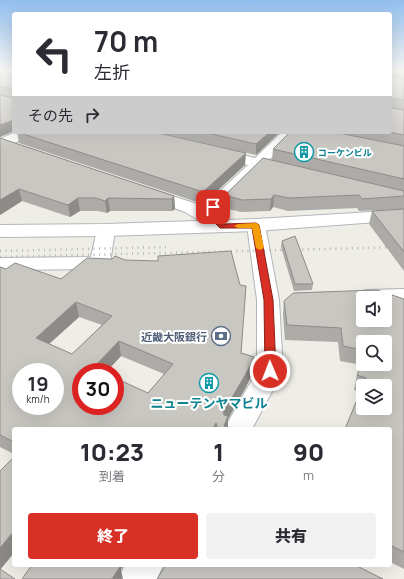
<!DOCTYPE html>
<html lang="ja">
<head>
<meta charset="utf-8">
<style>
  body { margin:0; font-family:Manrope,"Noto Sans JP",sans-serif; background:#f2f2f3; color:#2b2b33; height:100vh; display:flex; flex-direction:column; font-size:15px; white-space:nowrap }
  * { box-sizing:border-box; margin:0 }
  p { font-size:13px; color:#7c7c81 }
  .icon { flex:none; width:22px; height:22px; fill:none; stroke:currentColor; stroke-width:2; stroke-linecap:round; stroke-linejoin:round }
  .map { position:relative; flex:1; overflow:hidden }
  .details { position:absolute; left:12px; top:427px; width:380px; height:140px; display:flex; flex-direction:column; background:#fff; border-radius:4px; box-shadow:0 4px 16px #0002 }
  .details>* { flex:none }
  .guide { position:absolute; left:12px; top:12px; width:380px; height:122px; border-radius:4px; box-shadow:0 4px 16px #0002; background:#fff; color:#2b2b33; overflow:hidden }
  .controls { position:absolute; left:356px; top:291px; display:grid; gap:8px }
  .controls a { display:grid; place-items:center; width:36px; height:36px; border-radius:4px; background:#fff; box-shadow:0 4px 16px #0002; font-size:20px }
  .speed { position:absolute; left:12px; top:363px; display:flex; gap:8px; font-size:20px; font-weight:700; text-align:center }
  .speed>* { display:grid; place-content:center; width:52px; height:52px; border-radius:50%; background:#fff; box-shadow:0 4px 16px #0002; line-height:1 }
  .speed small { font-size:10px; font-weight:400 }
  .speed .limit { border:6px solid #d22; background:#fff; color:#111 }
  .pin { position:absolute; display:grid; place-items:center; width:34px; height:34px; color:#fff; margin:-17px; border-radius:8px; box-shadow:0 2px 6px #0006 }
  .me { position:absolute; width:44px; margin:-22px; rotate:359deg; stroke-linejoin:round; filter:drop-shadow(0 0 3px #0008) }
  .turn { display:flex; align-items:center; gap:14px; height:84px; padding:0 16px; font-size:18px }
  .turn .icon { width:52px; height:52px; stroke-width:2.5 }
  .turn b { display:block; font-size:28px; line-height:34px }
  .then { display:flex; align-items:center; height:38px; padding:0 16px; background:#0003; gap:8px; font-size:15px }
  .eta { display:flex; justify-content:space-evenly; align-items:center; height:68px; text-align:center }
  .eta b { font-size:24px; font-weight:800; line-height:28px }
  .cta { display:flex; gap:8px; margin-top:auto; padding:8px 16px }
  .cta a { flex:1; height:46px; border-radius:4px; background:#d93025; color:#fff; font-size:16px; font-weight:800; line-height:46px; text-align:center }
  .cta a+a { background:#f2f2f3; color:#2b2b33 }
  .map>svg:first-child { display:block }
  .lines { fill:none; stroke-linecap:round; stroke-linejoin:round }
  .street-casing { stroke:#b3b4b9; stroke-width:2 }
  .secondary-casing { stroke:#b4b6bb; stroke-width:2 }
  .street { fill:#fff; fill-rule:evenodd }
  .secondary { fill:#fff; fill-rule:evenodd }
  .rail { stroke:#b5b6b6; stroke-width:2.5; stroke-dasharray:1 4.5; stroke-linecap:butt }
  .wall { fill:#adaba7; fill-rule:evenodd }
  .shaded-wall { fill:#8d8b88 }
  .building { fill:#c9c7c2; stroke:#8d8b88; fill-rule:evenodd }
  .route { fill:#d93025; stroke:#8d1f18 }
  .slow { fill:#f59e0b }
  .labels { text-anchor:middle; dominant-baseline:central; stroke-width:4; stroke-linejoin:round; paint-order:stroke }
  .far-culture-label { font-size:9px; font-weight:bold; fill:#0d838f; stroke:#fff; text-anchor:start }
  .service-label { font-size:11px; font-weight:bold; fill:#4e5e75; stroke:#fff; text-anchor:end }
  .near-culture-label { font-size:13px; font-weight:bold; fill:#0d838f; stroke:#fff }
</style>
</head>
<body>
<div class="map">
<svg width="404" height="579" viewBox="0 0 404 579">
  <rect width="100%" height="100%" fill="#eeede6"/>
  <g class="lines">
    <g class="street-casing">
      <g id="street">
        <path d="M16,132H34L32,135L8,146H0V139Z"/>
        <path d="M282,132H297L268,161L292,167L295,170L292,173L287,175L261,168L221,209L220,212L231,226L228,230L222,231L216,230L185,212L142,196L140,193L142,190L148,188L197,204L204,208L207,203L248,165L213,156L211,153L213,150L218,149L255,158Z"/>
        <path d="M256,220L262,221L265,225L279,300L283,371L252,429H224L257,371V300L247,225L250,221Z"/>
        <path d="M106,225L112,226L115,230L110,263L107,267L100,269L0,270V258L91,257L97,230L100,226Z"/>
        <path d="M404,289V303H385V298H363V303L359,302L356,297L359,292L367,290Z"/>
        <path d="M125,565H163L157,579H118Z"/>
      </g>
    </g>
    <g class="secondary-casing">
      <path id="secondary" d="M404,210V220L256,231L106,236L0,237V225L106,224L256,219Z"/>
    </g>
    <use href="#street" class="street"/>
    <use href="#secondary" class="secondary"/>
    <g class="rail">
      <path d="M0,251L166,247"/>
      <path d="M0,257L404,247"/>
    </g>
  </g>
  <g class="wall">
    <path d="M0,69H14V131L0,137Z"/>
    <path d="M390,69H404V209L359,211L357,208L288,211L273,207L270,211L241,212L224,208L225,195L272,160L273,149L290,132H390Z"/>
    <path d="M17,132L245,165L203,204L19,143Z"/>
    <path d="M156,132H280L256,155Z"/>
    <path d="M0,138L174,196L175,209L172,211H110L107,213L98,211H80L70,217L22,201L0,215Z"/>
    <path d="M404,209V271L369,224L372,211Z"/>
    <path d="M282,241L313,284L312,290L294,291L281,247Z"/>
    <path d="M0,267L254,357L253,372L246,387L228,419V428L229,429H14V454L0,447ZM79,317L102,325L72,354L49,344ZM121,356L164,374L148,393L81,372H106Z"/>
    <path d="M404,299V569L390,562V429L360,392L354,390L357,375L362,365L340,361L338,342L285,340L283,315L284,301ZM363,342L385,364H363Z"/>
  </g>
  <g class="shaded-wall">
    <path d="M14,120V131L0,137V125Z"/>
    <path d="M270,132H280L256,155V144Z"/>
    <path d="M246,153L245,165L203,204V192Z"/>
    <path d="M19,189L22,201L0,215V200Z"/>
    <path d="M274,195L273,207L270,211L271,199Z"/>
    <path d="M174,196L175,209L172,211V199Z"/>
    <path d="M78,198L80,211L70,217L68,205Z"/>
    <path d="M108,198L110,211L107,213L105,201Z"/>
    <path d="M76,302L79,317L40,352L36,338Z"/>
    <path d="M119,341L121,356L106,372H93V368Z"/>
    <path d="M254,357L253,372L246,387L228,419V429H223V413Z"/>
    <path d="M216,423V429H213Z"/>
    <path d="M14,531V553L0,570V548Z"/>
    <path d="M114,565H123L121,570L123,579H112Z"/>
  </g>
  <g class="building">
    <path d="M0,69H14V120L0,125V95L13,98V89L0,86Z"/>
    <path d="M390,69H391V77L404,78V100L391,98V108L404,110V135L389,132H390Z"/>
    <path d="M17,132H154L246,153L203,192Z"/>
    <path d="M203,132H270L256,144Z"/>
    <path d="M290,132H334L404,146V179L273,149Z"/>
    <path d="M0,138L174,196L172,199L108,198L105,201L96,198H78L68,205L19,189L0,200Z"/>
    <path d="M263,158L404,191V196L362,199L359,195L289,198L274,195L271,199L242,200L225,195Z"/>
    <path d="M404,209V252L372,211Z"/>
    <path d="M295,236L313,284H295L282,241Z"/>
    <path d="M231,251L240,285L246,286L241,353L254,357L247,372L223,413L224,415L228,416L224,426L229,429H218L216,423L213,429H14V442L0,435V267L6,269L15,263L61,279L87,258L112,259L115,256L125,260L158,261V256ZM76,302L112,316L72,354L36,338ZM119,341L173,364L148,393L115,378V406H81V372H101L93,368ZM21,372H55V406H21Z"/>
    <path d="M377,290L404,299V552L390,545V429H345L366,378L357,375L363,362V364H385V342H363V350L343,346L341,328L287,325L284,301L293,293ZM363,298H385V320H363ZM363,386H385V408H363Z"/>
    <path d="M14,457V531L0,548V471Z"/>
    <path d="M32,565H114L120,567L112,579H22Z"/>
    <path d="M166,565H355L383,579H157Z"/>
    <path d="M0,569L15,579H0Z"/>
  </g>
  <linearGradient id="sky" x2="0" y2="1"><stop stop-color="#91beed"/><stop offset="0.46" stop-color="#f7f7f4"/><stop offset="1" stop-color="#f7f7f4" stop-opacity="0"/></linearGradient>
  <rect width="404" height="151" fill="url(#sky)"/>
  <path class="route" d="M211,205H216L217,207L215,213L224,224L256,223L259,225L273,300L276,371L274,374H266L265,371L264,300L252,228H220L210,218L207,213Z"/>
  <path class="slow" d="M256,223L259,225L264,248L260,250L256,248L252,228H238L234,226L238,224Z"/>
  <defs>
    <g id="building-ring" transform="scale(1)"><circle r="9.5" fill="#fff" stroke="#0f9aa8" stroke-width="1.5"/><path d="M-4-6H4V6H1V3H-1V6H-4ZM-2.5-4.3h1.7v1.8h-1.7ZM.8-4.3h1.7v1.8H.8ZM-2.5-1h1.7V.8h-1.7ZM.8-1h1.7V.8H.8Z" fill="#0f9aa8"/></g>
    <g id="bank-ring" transform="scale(1)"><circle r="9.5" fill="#fff" stroke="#5c6f8a" stroke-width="1.5"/><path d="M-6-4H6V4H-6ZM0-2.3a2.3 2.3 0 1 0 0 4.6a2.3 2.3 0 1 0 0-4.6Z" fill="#5c6f8a"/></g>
  </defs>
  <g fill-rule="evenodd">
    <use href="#building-ring" x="304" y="152"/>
    <use href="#bank-ring" x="221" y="336"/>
    <use href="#building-ring" x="209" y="383"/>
  </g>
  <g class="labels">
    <g class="far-culture-label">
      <text x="318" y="152">コーケンビル</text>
    </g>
    <g class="service-label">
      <text x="207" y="336">近畿大阪銀行</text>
    </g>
    <g class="near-culture-label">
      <text x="209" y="403">ニューテンヤマビル</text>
    </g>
  </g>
</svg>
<div class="controls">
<a><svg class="icon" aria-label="sound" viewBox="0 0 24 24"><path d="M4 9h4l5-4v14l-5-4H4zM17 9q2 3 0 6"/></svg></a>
<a><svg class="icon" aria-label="search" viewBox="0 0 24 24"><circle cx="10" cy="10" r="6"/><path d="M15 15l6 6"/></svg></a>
<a><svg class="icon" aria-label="layers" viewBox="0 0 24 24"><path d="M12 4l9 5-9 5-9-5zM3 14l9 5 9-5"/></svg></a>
</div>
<div class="speed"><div>19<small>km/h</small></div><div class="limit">30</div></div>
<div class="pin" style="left:213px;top:207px;background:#d93025"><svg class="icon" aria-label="arrive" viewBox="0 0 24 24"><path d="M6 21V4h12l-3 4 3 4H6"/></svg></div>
<svg class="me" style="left:270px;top:371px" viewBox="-20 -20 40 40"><circle r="17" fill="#d93025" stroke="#fff" stroke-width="3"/><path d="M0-11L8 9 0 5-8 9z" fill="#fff"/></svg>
<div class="guide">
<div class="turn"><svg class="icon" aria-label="left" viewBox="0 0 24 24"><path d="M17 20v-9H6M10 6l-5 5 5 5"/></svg><div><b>70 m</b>左折</div></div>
<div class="then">その先<svg class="icon" aria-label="right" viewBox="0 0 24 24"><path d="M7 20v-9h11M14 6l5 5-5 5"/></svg></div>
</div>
<section class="details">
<div class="eta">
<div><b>10:23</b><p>到着</p></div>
<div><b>1</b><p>分</p></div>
<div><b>90</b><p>m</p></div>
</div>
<div class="cta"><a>終了</a><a>共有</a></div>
</section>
</div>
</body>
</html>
